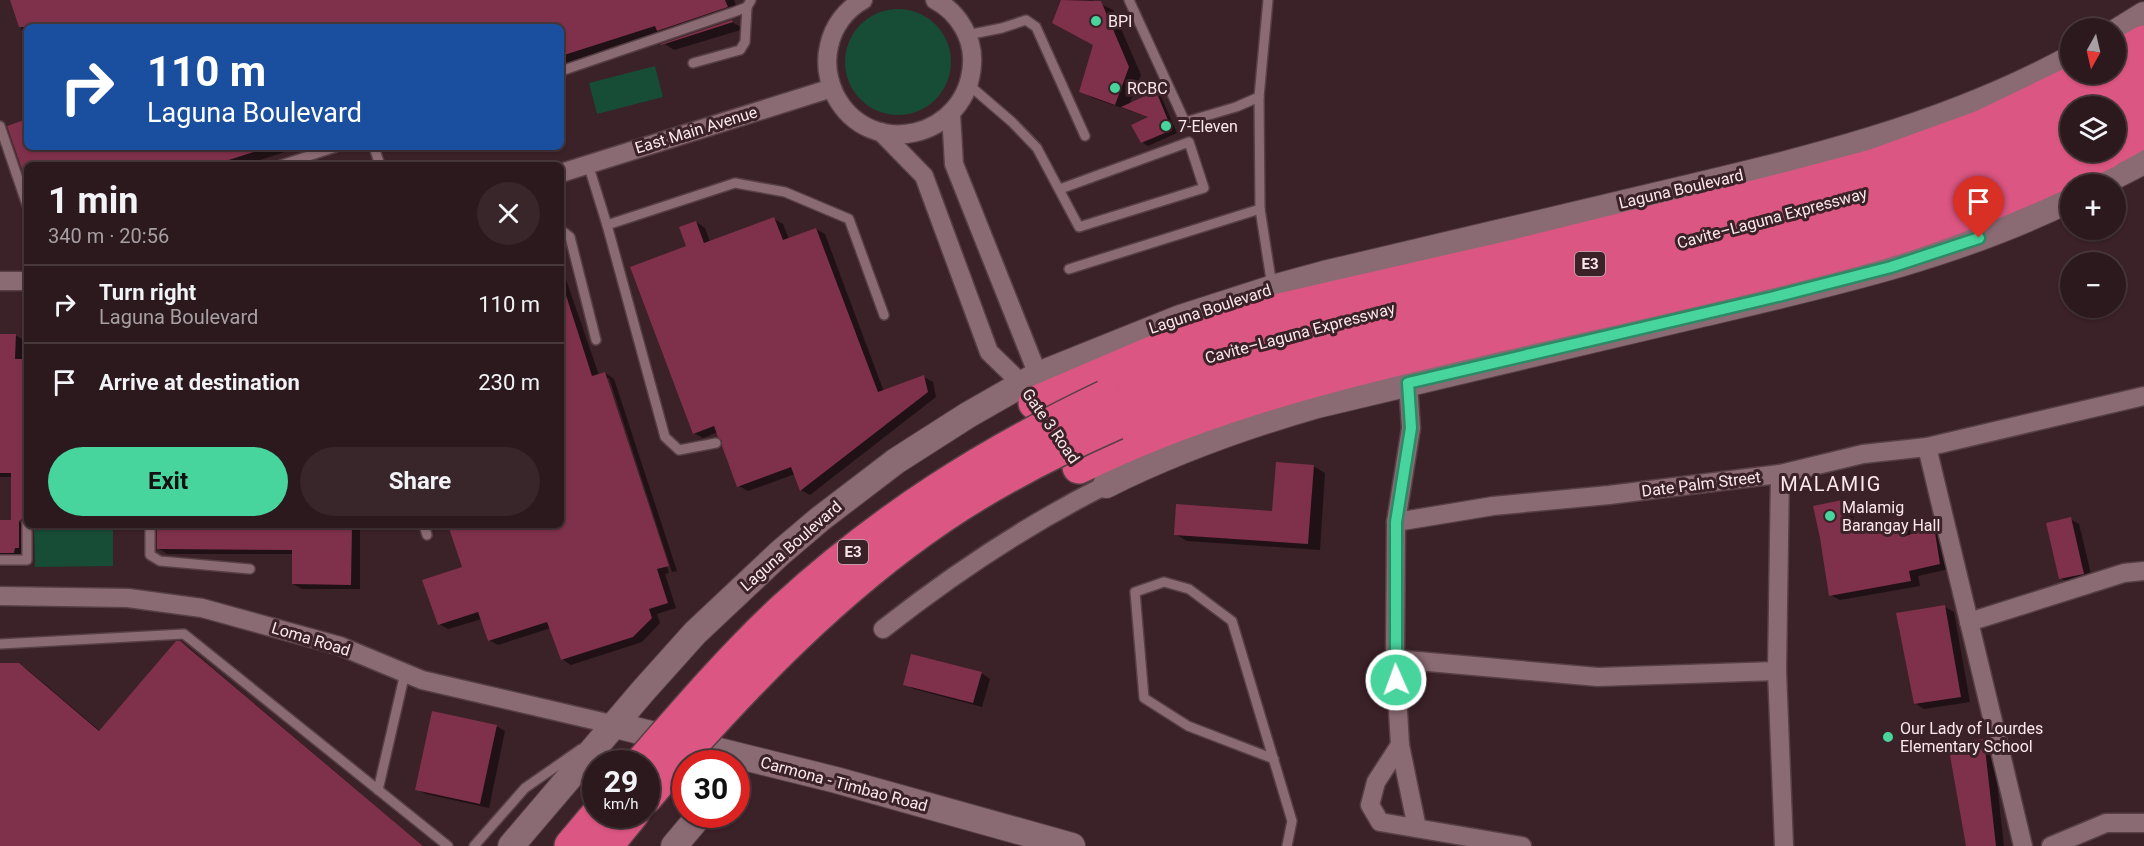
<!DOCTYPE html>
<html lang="en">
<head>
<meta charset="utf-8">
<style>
  body { margin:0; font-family:Roboto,sans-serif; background:#38262b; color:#f1f3f6; height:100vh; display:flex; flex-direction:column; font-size:22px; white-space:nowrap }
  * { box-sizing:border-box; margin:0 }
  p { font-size:20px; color:#a6a0a4 }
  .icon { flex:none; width:33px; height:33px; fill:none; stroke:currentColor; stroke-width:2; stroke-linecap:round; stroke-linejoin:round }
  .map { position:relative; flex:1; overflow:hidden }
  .panel { position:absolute; left:24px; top:162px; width:540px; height:366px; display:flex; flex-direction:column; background:#2c191e; border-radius:9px; box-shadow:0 2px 4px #0004,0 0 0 2px #48383c }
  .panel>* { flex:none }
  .banner { position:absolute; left:24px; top:24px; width:540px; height:126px; border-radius:9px; box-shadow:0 2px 4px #0004,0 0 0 2px #48383c; background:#1a4fa0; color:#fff; overflow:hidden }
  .needle { width:39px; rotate:188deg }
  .tools { position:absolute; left:2060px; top:18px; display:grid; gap:12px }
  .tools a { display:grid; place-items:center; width:66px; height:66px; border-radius:50%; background:#2c191e; box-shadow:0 2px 4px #0004,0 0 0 2px #48383c; font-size:30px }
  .speed { position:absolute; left:582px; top:750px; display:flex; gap:12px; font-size:30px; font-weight:700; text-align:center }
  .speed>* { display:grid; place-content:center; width:78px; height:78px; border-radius:50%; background:#2c191e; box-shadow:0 2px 4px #0004,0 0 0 2px #48383c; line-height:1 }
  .speed small { font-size:15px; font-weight:400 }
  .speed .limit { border:9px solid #d22; background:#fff; color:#111 }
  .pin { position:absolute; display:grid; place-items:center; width:51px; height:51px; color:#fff; margin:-62px -26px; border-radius:50% 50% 50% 0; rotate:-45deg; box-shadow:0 0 6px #0007 }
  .pin .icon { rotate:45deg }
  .me { position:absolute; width:66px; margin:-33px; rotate:358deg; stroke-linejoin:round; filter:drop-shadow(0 0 4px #0008) }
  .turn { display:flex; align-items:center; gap:21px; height:126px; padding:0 24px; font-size:27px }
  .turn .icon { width:78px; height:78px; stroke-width:2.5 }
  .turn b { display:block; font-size:42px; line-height:51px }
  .round { display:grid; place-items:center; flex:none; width:63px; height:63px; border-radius:32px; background:#38262b }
  .headline { display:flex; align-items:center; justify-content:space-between; height:102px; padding:0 24px }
  h1 { font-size:36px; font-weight:700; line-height:45px }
  .cta { display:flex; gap:12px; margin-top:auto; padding:12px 24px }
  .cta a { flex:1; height:69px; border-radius:36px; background:#47d49d; color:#111; font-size:24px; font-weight:700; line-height:69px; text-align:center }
  .cta a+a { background:#38262b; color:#f1f3f6 }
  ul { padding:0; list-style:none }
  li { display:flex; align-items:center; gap:18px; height:78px; padding:0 24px; border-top:2px solid #48383c }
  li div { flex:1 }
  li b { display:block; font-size:22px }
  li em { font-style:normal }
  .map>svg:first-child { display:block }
  .green { fill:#174c37 }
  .shadow { fill:#0007 }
  .building { fill:#7f304a }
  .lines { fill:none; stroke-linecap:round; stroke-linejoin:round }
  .service-casing { stroke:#563f45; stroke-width:12 }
  .minor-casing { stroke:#563f45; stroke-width:21 }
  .secondary-casing { stroke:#563f45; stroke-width:28 }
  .motorway-casing { stroke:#563f45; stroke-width:36 }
  .service { stroke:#8b6b73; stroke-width:9 }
  .minor { stroke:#8b6b73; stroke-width:18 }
  .secondary { stroke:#8b6b73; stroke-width:26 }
  .motorway { stroke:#db5682; stroke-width:33 }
  .motorway-bridge-casing { stroke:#563f45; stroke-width:36; stroke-linecap:butt }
  .motorway-bridge { stroke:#db5682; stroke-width:33 }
  .route-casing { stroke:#2e8a66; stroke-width:15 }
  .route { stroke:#47d49d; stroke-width:10 }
  .poi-dot { fill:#47d49d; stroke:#3b2128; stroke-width:2 }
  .labels { text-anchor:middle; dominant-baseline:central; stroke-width:6; stroke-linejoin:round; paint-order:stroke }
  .shield { fill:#3b2128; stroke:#c2adb2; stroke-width:1.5 }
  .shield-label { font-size:15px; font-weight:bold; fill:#fce9ed }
  .poi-label { font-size:16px; fill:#fce9ed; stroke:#3b2128; text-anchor:start }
  .street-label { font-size:16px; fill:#fce9ed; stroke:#3b2128 }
  .quarter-label { font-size:20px; letter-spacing:1.5px; fill:#fce9ed; stroke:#3b2128 }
</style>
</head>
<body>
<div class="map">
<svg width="2144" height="846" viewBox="0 0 2144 846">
  <rect width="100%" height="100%" fill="#3b2128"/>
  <g class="green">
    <circle cx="898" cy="62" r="53"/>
    <path d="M655,66L663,97L597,114L589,83Z"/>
    <path d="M34,527H113V566L35,567Z"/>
  </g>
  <g class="shadow">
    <path d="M12,0H734L739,14L561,66V27H27V46Z"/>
    <path d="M1063,0H1092L1113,10L1141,75L1129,105L1155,93L1161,96L1177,133L1148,146L1142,142L1151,118L1093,98L1081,91L1094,44L1054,22Z"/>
    <path d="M732,22L744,29L674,50L665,44Z"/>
    <path d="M27,121V147L297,148L245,165H27V180L9,127Z"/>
    <path d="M774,219L783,224L789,239L816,229L825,234L884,392L924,377L933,382L936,397L810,495L801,490L795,474L748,491L739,486L724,441L718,432L703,438L694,433L688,247L696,222L705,228L710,242Z"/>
    <path d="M561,265L599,375L605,373L614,379L677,571L672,572L609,378H606L669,573L665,574L676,608L657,614L660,623L642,642L571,665L562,659L551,628L498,645L489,640L482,619L448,629L439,624L464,568L449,525H561Z"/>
    <path d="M0,335H15L24,340V360H27V523L19,519V522L27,527L23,557L0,558V521H12V477H0Z"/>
    <path d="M1313,466L1325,473L1320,550L1187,541L1175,534L1274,512Z"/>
    <path d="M1841,502L1851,507L1856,529L1900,519L1909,525L1911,535L1933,528L1943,533L1949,569L1918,576L1920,586L1840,600L1830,595Z"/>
    <path d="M2070,519L2079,524L2092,578L2070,584L2061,578Z"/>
    <path d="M158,525H360V589H302L293,584V554H167L158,548Z"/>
    <path d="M1945,607L1954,612L1970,702L1924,709L1915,703Z"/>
    <path d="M180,642L189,648L423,846H0V664H19L28,670L100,731Z"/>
    <path d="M981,673L990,679L982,707L914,689L905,684Z"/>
    <path d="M496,726L505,731L489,808L426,794L417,789Z"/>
    <path d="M1984,741L1993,746L2004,846H1967Z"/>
  </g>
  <g class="building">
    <path d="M10,0H725L728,7L657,31L655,26L561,56V27H19Z"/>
    <path d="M1061,0L1101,1L1129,67L1115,105L1079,92L1093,45L1052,23Z"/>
    <path d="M732,20L733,22L661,45V44Z"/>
    <path d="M1156,91L1172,130L1141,143L1131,125L1148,117L1121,107Z"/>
    <path d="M27,119V147H259L260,150L213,165H27L26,181L7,126Z"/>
    <path d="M774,217L783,240L816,228L878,392L924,375L928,392L800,491L791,467L737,487L722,446V441L718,437L714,426L693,434L630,267L686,246L679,227L696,221L704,243Z"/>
    <path d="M561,289H564L592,376L605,372L669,566L657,569L668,603L649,609L652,618L633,637L561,660L547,622L488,641L478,612L438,625L422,580L462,567L448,525H561Z"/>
    <path d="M0,334H16L15,359H27V516L19,521V548H15L14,553H0V520H11V473H0Z"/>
    <path d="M1276,462L1314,465L1308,544L1174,535L1176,504L1272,511Z"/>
    <path d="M1842,500L1848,529L1900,518L1903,537L1934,526L1940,564L1909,571L1911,581L1829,596L1820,538L1813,506Z"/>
    <path d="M2071,517L2084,574L2059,579L2046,523Z"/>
    <path d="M157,525H352L351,585L292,584V550L157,549Z"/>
    <path d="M1945,605L1961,697L1914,704L1896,613Z"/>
    <path d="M176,641H180L423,846H0V663H19L99,731Z"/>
    <path d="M911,654L982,672L973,703L903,685Z"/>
    <path d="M432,711L497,725L480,804L415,790Z"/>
    <path d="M1984,739L1996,846H1966L1948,744Z"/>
  </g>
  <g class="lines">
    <g class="service-casing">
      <g id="service">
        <path d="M1129,0L1185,122L1236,107L1259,97"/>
        <path d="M1268,0L1259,97L1260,209L1272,286"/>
        <path d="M967,35L1002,28L1026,20L1036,27L1085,136"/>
        <path d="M693,63L740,50L745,42L747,7"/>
        <path d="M561,71L734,12L747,7L751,0"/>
        <path d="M969,85L1012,122L1037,148L1079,227L1204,188L1189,142L1060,189"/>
        <path d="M0,126L27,205"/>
        <path d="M374,147L380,165"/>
        <path d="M588,164L607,225L735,183L785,192L849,219L884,315"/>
        <path d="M281,165L336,147"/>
        <path d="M607,225L665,437L679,450L716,443"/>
        <path d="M561,230L570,237L596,340"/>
        <path d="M1069,269L1260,209"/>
        <path d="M150,525V555L160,561L250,569"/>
        <path d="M424,525L427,535"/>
        <path d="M0,560H27V523"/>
        <path d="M0,644L184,634L448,846"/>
        <path d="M1274,759L1188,726L1144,698L1135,592L1164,582L1189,589L1232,621L1292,821L1287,846"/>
        <path d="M378,790L405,673"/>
        <path d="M474,846L525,788L581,749"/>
      </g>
    </g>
    <g class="minor-casing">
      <g id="minor">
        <path d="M863,0C845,10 833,27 829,46C825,63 828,80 835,95C870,162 968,138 972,64C974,38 958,12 935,0"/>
        <path d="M951,114L954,164L1038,375"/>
        <path d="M881,132L924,176L989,352L1021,383"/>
        <path d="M561,173L832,88"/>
        <path d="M0,281H27"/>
        <path d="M1408,383L1411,428L1396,522L1395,659L1400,745L1417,828"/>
        <path d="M1927,447L2023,846"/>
        <path d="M1780,474L1777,671L1784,846"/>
        <path d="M1396,522L1493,506L1609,495L1780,474L1863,454L1927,447L2144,396"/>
        <path d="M0,596L128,598L202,608L340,646L422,680L615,725"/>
        <path d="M1969,622L2124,573L2144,571"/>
        <path d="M883,629C953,574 1026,525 1106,485"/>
        <path d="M1395,659L1598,677L1777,671"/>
        <path d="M1400,745L1376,782L1370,805L1380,822L1522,846"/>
        <path d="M2051,846L2106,823H2144"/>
      </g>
    </g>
    <g class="secondary-casing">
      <g id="secondary">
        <path d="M2115,33L2144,15"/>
        <path d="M2099,184L2144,161"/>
        <path d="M1106,485C1174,451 1244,426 1317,405C1444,374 1571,345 1697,315C1824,285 1953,257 2070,199"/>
        <path d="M615,725L836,780L1072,846"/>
        <path d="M511,846L643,691L695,633L780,553L820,519L896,461L968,415L1038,375L1180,318L1273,288L1324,274C1437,247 1550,221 1663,194C1803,161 1943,128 2070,59"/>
        <path d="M674,846L701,814"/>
      </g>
    </g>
    <g class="motorway-casing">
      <g id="motorway">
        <path d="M2115,59L2144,42"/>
        <path d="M2084,106L2144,72"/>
        <path d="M2115,120L2144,104"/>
        <path d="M2115,147L2144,131"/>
        <path d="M1105,397L1192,363L1335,320L1536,277L1840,202L1940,170L1985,153L2070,114"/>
        <path d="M1035,403L1180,341L1275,311L1515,256L1774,192L1873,166L1981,127L2091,74"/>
        <path d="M1116,423C1161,404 1205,385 1252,371C1314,353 1378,338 1441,323C1521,304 1600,286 1680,268C1813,238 1948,206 2070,143"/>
        <path d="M1079,467C1189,413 1305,381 1423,353C1567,318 1712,289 1855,250C1942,227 2026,191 2107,152"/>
        <path d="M646,797L663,777"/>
        <path d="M571,846L598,814"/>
        <path d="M606,846L632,814"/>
      </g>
    </g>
    <use href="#service" class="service"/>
    <use href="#minor" class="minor"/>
    <use href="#secondary" class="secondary"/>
    <use href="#motorway" class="motorway"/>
    <g class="motorway-bridge-casing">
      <g id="motorway-bridge">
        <path d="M643,761C688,709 733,657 783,610C881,520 985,454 1105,397"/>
        <path d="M663,777C747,681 835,589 941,517C996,480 1055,450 1116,423"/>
      </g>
    </g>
    <use href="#motorway-bridge" class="motorway-bridge"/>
  </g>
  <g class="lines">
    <g class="route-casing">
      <path id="route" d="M1396,680V522L1411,428L1408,383L1774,297L1891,267L1979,238"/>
    </g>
    <use href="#route" class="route"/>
  </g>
  <g class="poi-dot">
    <circle cx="1096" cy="21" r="6"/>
    <circle cx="1115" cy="88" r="6"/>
    <circle cx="1166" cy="126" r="6"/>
    <circle cx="1830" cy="516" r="6"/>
    <circle cx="1888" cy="737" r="6"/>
  </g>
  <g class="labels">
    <g class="shield">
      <rect x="1575" y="252" width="30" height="24" rx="4.5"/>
      <rect x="838" y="540" width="30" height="24" rx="4.5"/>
    </g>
    <g class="shield-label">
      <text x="1590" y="264">E3</text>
      <text x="853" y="552">E3</text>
    </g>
    <g class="poi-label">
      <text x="1108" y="21">BPI</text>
      <text x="1127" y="88">RCBC</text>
      <text x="1178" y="126">7-Eleven</text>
      <text x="1842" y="507">Malamig<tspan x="1842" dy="18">Barangay Hall</tspan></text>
      <text x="1900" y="728">Our Lady of Lourdes<tspan x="1900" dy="18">Elementary School</tspan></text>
    </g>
    <g class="street-label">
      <text transform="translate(696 130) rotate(-17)">East Main Avenue</text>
      <text transform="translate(1681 189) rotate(-13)">Laguna Boulevard</text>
      <text transform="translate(1772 218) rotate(-15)">Cavite–Laguna Expressway</text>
      <text transform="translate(1210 309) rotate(-18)">Laguna Boulevard</text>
      <text transform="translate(1300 333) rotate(-15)">Cavite–Laguna Expressway</text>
      <text transform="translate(1051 426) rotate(55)">Gate 3 Road</text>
      <text transform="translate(1701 484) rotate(-7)">Date Palm Street</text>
      <text transform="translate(791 546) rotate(-41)">Laguna Boulevard</text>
      <text transform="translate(311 639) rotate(17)">Loma Road</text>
      <text transform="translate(844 784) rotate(15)">Carmona - Timbao Road</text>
    </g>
    <g class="quarter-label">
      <text x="1831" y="484">MALAMIG</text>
    </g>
  </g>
</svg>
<div class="tools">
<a><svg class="needle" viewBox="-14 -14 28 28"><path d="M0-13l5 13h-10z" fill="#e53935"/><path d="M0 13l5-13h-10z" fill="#a6a0a4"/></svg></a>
<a><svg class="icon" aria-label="layers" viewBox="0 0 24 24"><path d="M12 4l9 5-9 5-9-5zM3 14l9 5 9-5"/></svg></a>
<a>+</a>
<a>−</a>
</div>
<div class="speed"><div>29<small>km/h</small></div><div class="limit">30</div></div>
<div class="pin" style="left:1979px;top:238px;background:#d93025"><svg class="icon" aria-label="arrive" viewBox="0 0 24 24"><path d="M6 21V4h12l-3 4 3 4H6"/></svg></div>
<svg class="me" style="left:1396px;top:680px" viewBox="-20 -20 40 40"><circle r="17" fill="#47d49d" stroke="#fff" stroke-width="3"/><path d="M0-11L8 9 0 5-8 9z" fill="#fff"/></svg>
<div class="banner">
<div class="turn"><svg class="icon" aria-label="right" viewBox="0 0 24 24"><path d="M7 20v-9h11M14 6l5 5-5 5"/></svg><div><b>110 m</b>Laguna Boulevard</div></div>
</div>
<section class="panel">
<div class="headline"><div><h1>1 min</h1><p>340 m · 20:56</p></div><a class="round"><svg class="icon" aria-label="close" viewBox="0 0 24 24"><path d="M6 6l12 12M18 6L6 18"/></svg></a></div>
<ul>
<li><svg class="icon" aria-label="right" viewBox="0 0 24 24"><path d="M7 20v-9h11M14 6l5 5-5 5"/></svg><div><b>Turn right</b><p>Laguna Boulevard</p></div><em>110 m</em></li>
<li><svg class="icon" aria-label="arrive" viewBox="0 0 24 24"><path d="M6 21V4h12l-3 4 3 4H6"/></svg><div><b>Arrive at destination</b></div><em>230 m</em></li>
</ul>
<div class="cta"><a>Exit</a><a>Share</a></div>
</section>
</div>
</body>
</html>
